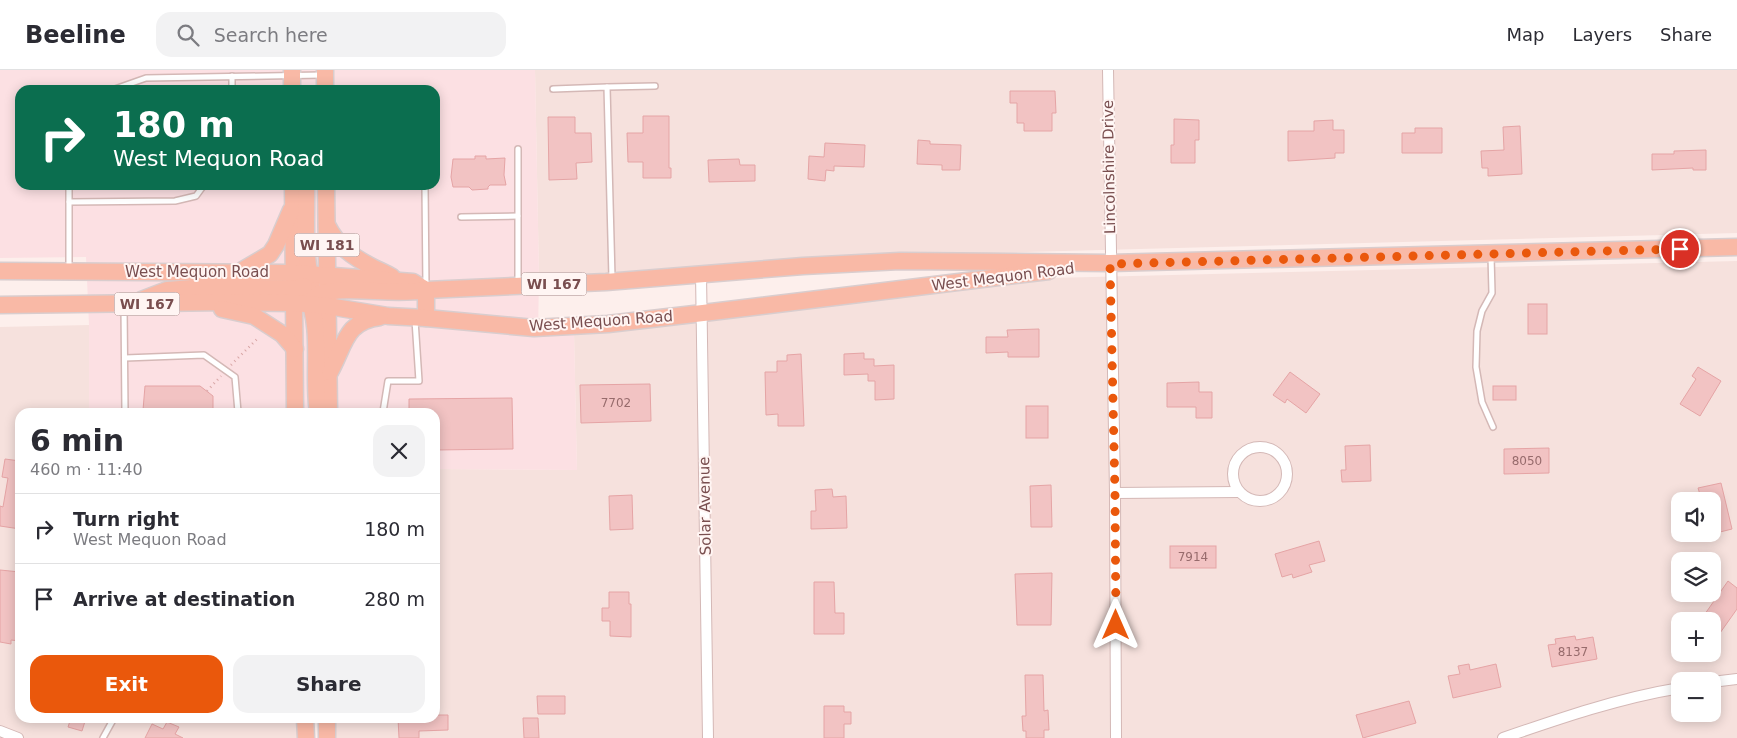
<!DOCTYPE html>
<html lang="en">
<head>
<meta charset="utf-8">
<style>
  body { margin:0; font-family:"DejaVu Sans",sans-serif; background:#f2f2f3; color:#2b2b33; height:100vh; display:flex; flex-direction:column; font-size:19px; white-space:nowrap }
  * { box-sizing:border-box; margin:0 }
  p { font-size:16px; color:#7c7c81 }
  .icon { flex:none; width:28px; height:28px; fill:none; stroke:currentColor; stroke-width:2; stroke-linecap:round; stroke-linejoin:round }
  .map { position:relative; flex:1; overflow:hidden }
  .drawer { position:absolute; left:15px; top:338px; width:425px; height:315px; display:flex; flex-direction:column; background:#fff; border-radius:15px; box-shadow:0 2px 12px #0003 }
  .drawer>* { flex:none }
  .hud { position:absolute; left:15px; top:15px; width:425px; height:105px; border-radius:15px; box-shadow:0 2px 12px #0003; background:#0b6e4f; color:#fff; overflow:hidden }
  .buttons { position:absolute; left:1671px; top:422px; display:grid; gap:10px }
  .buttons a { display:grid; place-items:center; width:50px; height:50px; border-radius:10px; background:#fff; box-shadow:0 2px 12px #0003; font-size:25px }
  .pin { position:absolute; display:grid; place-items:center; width:42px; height:42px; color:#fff; margin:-21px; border:2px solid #fff; border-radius:50%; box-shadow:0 1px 5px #0007 }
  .me { position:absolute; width:55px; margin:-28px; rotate:0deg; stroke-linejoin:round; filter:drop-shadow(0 0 4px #0008) }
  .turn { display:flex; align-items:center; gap:18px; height:105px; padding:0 15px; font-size:22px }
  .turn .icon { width:65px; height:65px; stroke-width:2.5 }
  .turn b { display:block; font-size:35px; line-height:42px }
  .round { display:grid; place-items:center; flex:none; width:52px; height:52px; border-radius:15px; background:#f2f2f3 }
  .headline { display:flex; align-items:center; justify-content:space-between; height:85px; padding:0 15px }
  h1 { font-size:30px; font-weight:600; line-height:38px }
  .button { display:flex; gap:10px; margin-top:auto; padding:10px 15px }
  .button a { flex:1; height:58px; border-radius:15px; background:#ea580c; color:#fff; font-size:20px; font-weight:600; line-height:58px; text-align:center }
  .button a+a { background:#f2f2f3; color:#2b2b33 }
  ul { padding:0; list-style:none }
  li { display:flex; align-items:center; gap:15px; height:70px; padding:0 15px; border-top:1px solid #e1e1e2 }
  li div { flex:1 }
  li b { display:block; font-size:19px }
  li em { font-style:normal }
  header { display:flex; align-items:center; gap:30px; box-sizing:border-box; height:70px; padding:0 25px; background:#fff; border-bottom:1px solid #e1e1e2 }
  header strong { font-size:24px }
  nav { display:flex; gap:28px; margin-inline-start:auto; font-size:18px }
  .search { width:350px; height:45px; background:#f2f2f3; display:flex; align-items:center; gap:12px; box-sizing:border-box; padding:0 18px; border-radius:15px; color:#7c7c81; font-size:19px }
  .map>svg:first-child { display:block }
  .residential { fill:#f6e1dd; fill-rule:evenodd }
  .commercial { fill:#fce0e3; fill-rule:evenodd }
  .building { fill:#f2c3c3; stroke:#e5a4a5 }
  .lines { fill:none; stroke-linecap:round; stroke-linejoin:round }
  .lane-casing { stroke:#d4b8b6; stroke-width:8 }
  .street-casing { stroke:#d4b8b6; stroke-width:12 }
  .primary-casing { stroke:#d9cdce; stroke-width:19 }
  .path { stroke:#d8a6a6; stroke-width:2.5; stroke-dasharray:1 4; stroke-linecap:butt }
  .lane { stroke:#fff; stroke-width:5 }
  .street { stroke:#fff; stroke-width:10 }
  .primary { stroke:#f9b9a6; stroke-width:16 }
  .route { stroke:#ea580c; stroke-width:9; stroke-dasharray:0 16.2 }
  .labels { text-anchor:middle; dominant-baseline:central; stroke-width:4; stroke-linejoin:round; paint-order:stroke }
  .number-label { font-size:12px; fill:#976b6c }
  .shield { fill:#fff5f3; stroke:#a18080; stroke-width:1 }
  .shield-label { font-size:14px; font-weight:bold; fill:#794e4f }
  .street-label { font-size:15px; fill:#794e4f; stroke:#fff5f3 }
</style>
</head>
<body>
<header>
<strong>Beeline</strong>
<div class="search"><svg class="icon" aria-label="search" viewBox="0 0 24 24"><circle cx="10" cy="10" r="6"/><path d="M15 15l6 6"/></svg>Search here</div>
<nav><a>Map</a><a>Layers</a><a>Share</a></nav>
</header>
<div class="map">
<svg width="1737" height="668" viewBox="0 0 1737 668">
  <rect width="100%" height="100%" fill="#fdefec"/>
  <g class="residential">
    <path d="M535,0H1737V163L804,188L604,203L539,206Z"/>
    <path d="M1737,191V668H335V648H435V399L577,400L574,263L656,257L725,247L1052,208ZM1680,431H1712V464H1680ZM1680,491H1712V524H1680ZM1680,551H1712V584H1680ZM1680,611H1712V644H1680Z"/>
    <path d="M89,255V342H20V648H300L299,668H0V257Z"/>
  </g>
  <path class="commercial" d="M0,0H535L539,206L538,265L574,263L577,400L435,399V342H89V255L86,187L0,188ZM20,20H435V115H20Z"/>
  <g class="building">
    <path d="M1010,21H1055L1056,43H1052V61H1024V53H1017V33H1010Z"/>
    <path d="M643,46H669V98H671V108H643V92H628L627,63H643Z"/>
    <path d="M548,47H575V63H591L592,92L576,93L577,109L549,110Z"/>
    <path d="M1174,49L1199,50V70H1195V93H1171V75H1174Z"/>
    <path d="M1333,50V60H1344V83H1335V88L1288,91V61H1314V51Z"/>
    <path d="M1520,56L1522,104L1488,106V98H1482L1481,81L1504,80L1503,57Z"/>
    <path d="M1415,58H1442V83H1402V63H1415Z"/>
    <path d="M918,70L930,71V74L961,75L960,100H942V95L917,94Z"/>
    <path d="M825,73L865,75L864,97L834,96V101L826,100L825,111L808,109L809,86L824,87Z"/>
    <path d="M1706,80V100H1693V98L1652,100V84H1674V81Z"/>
    <path d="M475,86H486V89L505,88L504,105L506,115H490L488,117V119L472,120L469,117H453L451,107L453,89H475Z"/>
    <path d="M739,89L740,95H755V111L709,112L708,90Z"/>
    <rect x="1528" y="234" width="19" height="30"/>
    <path d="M1039,259V287H1008V282L986,283V267H1008L1007,260Z"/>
    <path d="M864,283V289H874V296L894,295V329L875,330V311H868V304L844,305V284Z"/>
    <path d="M801,284L804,356H778V344L766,345L765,302H777V291H787V285Z"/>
    <path d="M1698,297L1721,311L1700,346L1680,334L1696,309L1692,306Z"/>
    <path d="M1290,302L1320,324L1306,343L1287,329L1285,333L1273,325Z"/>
    <path d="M1199,312V322H1212V348H1196V337H1167V313Z"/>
    <path d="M650,314L651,351L581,353L580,315Z"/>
    <path d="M145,316H200L213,326V342H147V340H143Z"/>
    <rect x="1493" y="316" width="23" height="14"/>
    <path d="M512,328L513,379L435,380V342H409V329Z"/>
    <rect x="1026" y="336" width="22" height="32"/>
    <path d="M1370,375L1371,411L1342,412L1341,400H1346L1345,376Z"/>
    <path d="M1549,378V403L1504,404V379Z"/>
    <path d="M5,389L20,391V459L0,456V436L3,437L8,408L2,407Z"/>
    <path d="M1721,413L1732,459L1712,464V431H1702L1698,418Z"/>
    <path d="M1051,415L1052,457H1031L1030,416Z"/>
    <path d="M832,419L833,427L846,426L847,458L811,459V441H816L815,420Z"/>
    <path d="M632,425L633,459L610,460L609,426Z"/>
    <path d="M1319,471L1325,491L1309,495L1312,502L1293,508L1292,504L1282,507L1275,484Z"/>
    <rect x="1170" y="476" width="46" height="22"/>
    <path d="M0,500L20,502V571L11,570V574L0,572Z"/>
    <path d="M1052,503L1051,555H1017L1015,504Z"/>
    <path d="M1728,511L1737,518V539L1720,563L1712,558V551H1700Z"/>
    <path d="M814,512H834L835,543H844V564H814Z"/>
    <path d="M609,522H629V534H631V567L610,566V551H602V538H609Z"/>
    <path d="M1575,566L1576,570L1593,567L1597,589L1552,597L1548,575L1556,574L1555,569Z"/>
    <path d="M1469,594L1470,600L1496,594L1501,617L1453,628L1448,606L1460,604L1458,596Z"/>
    <path d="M1025,605H1043L1044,641L1048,640L1049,660H1044V668H1026V661H1023L1022,646H1026Z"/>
    <path d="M537,626H565V644H538Z"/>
    <path d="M1409,631L1416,653L1363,668L1356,645Z"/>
    <path d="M824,636H844V642H851V654H844V668H824Z"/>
    <path d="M435,645H448V660L419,661V668H399L398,648H435Z"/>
    <path d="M71,648H86L82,661L68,657Z"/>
    <path d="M523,648H538L539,668H524Z"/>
    <path d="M167,652L179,657L175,664L183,668H145L152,654L163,659Z"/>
  </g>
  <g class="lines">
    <g class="lane-casing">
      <g id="lane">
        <path d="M232,6V20"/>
        <path d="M607,17L655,16"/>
        <path d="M553,19L607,17L612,208"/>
        <path d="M112,20L146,8L322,5"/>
        <path d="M69,115V199"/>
        <path d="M407,115L425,116L426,217"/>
        <path d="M69,132L175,131L196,126L204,115"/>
        <path d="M461,147L518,146"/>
        <path d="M1491,186L1492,223L1482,241L1477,261L1476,297L1482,332L1493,357"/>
        <path d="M518,212V79"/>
        <path d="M124,236L125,342"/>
        <path d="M125,288L204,285L235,307L238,342"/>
        <path d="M383,342L388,311H419L415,250"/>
        <path d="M103,668L114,648"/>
      </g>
    </g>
    <g class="street-casing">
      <g id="street">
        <path d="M1108,0L1115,423L1116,668"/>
        <path d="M701,204L708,668"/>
        <circle cx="1260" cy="404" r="27"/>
        <path d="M1115,423L1239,422"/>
        <path d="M1712,612L1737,609"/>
        <path d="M0,661L18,668"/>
        <path d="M1503,668C1561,648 1619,628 1680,618"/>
      </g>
    </g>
    <g class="primary-casing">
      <g id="primary">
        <path d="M292,0V20"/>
        <path d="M325,0V20"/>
        <path d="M293,115L295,342"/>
        <path d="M306,115C307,143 303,187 312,212"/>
        <path d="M326,115L329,342"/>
        <path d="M327,155C338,177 353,187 374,198C380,201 386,203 392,207"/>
        <path d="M243,200L270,184L276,175L291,140"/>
        <path d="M0,201L294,203L413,212L426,220L606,212L803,196L900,191L1110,193L1737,177"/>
        <path d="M318,224C353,215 390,226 426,220V248"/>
        <path d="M307,226C323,257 312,307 318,342"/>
        <path d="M141,230L167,220L207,217L294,219L304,216"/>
        <path d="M0,235L228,232L294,233L328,236L388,246L426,248L534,258L608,254L703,243L1049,201"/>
        <path d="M222,239L254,246L282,264L295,279"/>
        <path d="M330,302C345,275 345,251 380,247"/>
        <path d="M305,648L306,668"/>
        <path d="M327,648V668"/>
      </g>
    </g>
    <g class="path">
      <path d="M231,295L259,267"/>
      <path d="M207,321L221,306"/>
    </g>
    <use href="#lane" class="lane"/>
    <use href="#street" class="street"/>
    <use href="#primary" class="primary"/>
  </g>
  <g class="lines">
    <path class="route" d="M1116,555L1115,423L1110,194L1680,179"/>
  </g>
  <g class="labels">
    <g class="number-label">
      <text x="616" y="333">7702</text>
      <text x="1527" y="391">8050</text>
      <text x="1193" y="487">7914</text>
      <text x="1573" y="582">8137</text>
    </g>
    <g class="shield">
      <rect x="294.5" y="163.5" width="65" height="23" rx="4"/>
      <rect x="521.5" y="202.5" width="65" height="23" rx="4"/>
      <rect x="114.5" y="222.5" width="65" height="23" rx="4"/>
    </g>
    <g class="shield-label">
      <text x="327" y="175">WI 181</text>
      <text x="554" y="214">WI 167</text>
      <text x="147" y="234">WI 167</text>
    </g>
    <g class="street-label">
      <text transform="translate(1109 97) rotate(-91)">Lincolnshire Drive</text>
      <text x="197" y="202">West Mequon Road</text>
      <text transform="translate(1003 207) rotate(-7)">West Mequon Road</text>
      <text transform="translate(601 251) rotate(-4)">West Mequon Road</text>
      <text transform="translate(705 436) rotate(-91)">Solar Avenue</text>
    </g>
  </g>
</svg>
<div class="buttons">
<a><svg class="icon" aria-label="sound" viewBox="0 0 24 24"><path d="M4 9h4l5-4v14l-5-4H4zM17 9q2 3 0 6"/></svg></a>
<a><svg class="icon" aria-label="layers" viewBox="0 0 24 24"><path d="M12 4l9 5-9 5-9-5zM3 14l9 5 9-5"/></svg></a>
<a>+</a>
<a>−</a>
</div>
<div class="pin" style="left:1680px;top:179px;background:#d93025"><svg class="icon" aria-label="arrive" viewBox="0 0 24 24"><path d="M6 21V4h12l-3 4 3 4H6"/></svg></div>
<svg class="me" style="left:1116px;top:555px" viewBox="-20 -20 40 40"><path d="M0-17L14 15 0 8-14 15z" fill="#ea580c" stroke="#fff" stroke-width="4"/></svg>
<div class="hud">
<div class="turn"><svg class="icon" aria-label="right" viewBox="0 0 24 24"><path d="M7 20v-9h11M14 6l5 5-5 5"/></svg><div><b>180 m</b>West Mequon Road</div></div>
</div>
<section class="drawer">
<div class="headline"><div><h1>6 min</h1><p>460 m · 11:40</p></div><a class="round"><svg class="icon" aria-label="close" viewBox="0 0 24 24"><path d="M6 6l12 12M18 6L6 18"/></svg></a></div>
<ul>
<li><svg class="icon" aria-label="right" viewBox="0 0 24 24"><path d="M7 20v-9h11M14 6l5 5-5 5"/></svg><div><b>Turn right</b><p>West Mequon Road</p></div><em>180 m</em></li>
<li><svg class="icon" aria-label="arrive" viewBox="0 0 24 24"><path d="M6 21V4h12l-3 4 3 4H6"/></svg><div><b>Arrive at destination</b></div><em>280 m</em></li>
</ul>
<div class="button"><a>Exit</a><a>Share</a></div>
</section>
</div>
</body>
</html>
